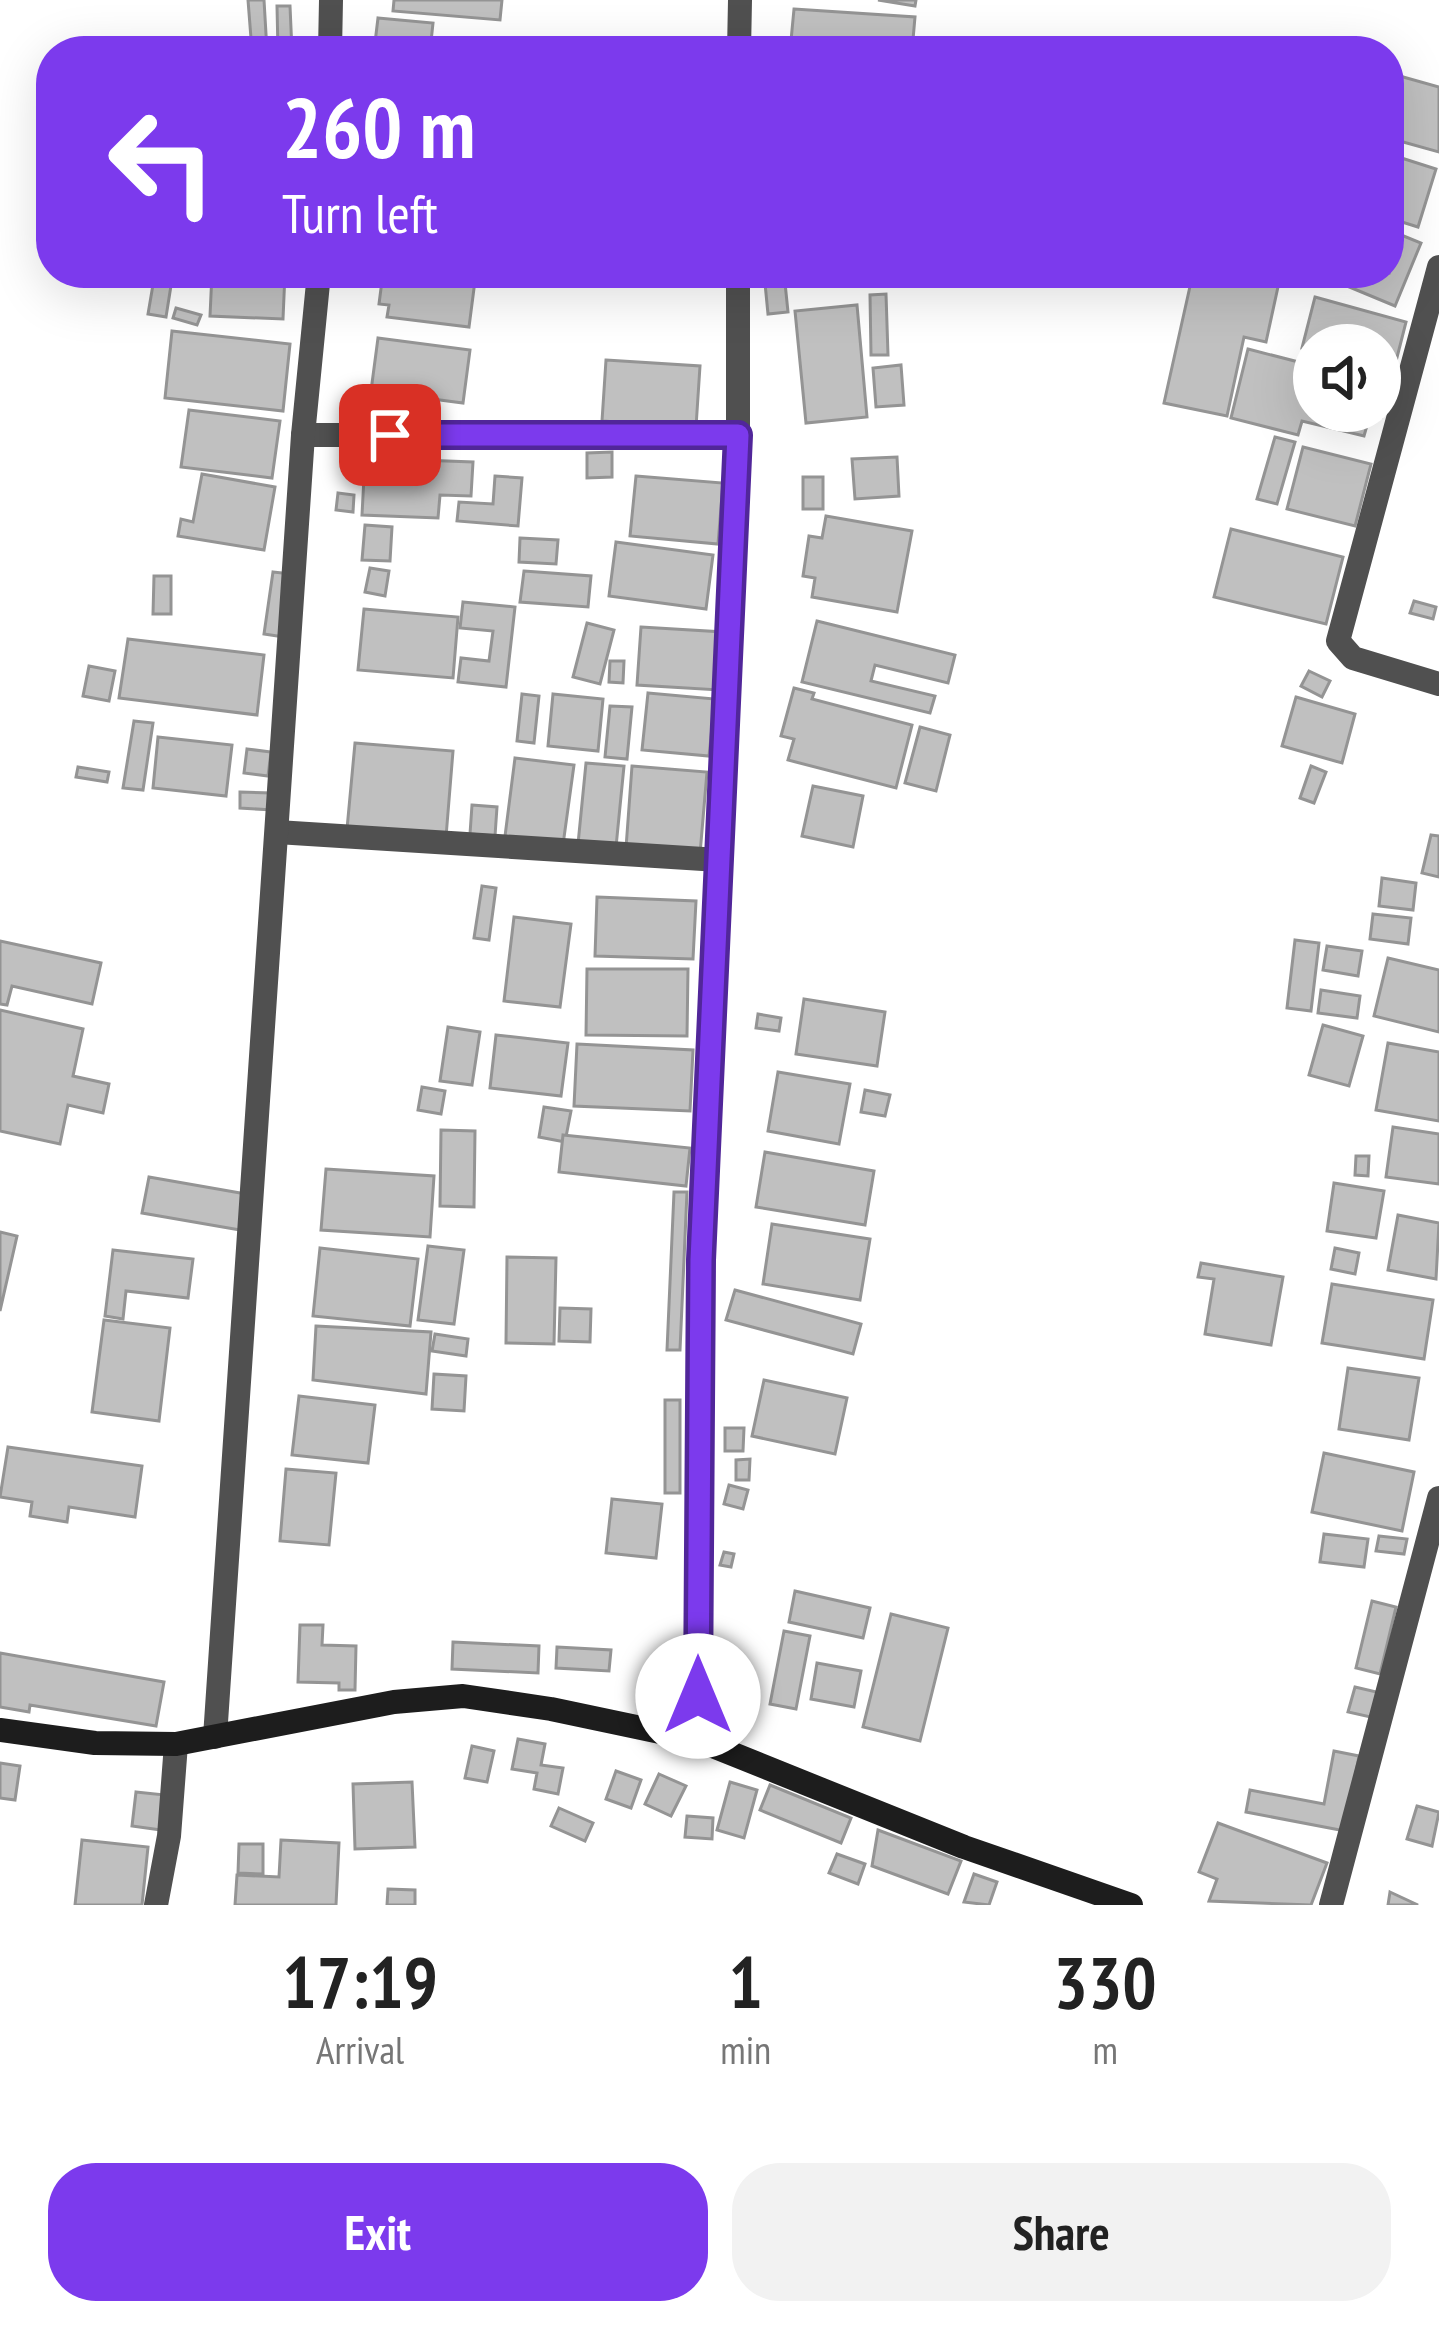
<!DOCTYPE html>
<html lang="en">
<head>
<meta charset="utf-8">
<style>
  body { margin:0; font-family:"PT Sans Narrow",sans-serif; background:#f2f2f2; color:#222; height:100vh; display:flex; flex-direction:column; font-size:45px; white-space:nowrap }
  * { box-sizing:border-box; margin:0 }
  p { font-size:39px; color:#767676 }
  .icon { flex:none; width:66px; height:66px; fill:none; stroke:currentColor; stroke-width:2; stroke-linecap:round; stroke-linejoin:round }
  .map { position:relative; height:1905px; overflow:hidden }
  .sheet { display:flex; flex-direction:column; background:#fff; flex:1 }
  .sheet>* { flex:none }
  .hud { position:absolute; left:36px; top:36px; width:1368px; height:252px; border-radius:48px; box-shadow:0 12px 48px #0002; background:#7c3aed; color:#fff; overflow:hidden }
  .tools { position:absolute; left:1293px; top:324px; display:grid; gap:24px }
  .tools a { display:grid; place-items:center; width:108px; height:108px; border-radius:50%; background:#fff; box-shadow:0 12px 48px #0002; font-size:60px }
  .pin { position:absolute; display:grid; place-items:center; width:102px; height:102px; color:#fff; margin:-51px; border-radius:24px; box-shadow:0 6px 18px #0006 }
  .me { position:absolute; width:132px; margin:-66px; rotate:0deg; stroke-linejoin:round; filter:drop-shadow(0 0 9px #0008) }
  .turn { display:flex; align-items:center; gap:42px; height:252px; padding:0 48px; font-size:54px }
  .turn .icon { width:156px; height:156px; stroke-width:2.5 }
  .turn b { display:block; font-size:84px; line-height:102px }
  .eta { display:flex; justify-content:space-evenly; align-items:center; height:204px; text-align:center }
  .eta b { font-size:72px; font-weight:700; line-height:84px }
  .cta { display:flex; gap:24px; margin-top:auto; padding:24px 48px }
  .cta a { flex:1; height:138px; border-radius:48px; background:#7c3aed; color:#fff; font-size:48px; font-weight:700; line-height:138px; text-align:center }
  .cta a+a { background:#f2f2f2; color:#222 }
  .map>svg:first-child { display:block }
  .building { fill:#c0c0c0; stroke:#949494; stroke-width:3 }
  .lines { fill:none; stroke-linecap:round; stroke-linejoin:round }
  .street { stroke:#505050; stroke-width:24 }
  .secondary { stroke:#1d1d1d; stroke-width:24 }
  .route-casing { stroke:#51269a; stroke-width:30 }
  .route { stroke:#7c3aed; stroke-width:21 }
</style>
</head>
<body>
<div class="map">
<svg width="1439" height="1905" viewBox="0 0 1439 1905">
  <rect width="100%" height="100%" fill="#fff"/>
  <g class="building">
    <path d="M248,0H264L267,51H252Z"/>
    <path d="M394,0H502L500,20L393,11Z"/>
    <path d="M878,0H916L915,6Z"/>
    <path d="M277,6H290L292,51H278Z"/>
    <path d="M794,9L915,17L912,51H790Z"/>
    <path d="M378,18L433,23L430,51H374Z"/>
    <path d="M1389,73L1439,87V152L1389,138Z"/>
    <path d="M1389,154L1436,169L1418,227L1389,218Z"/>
    <path d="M1389,230L1421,243L1395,306L1323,276L1389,273Z"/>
    <path d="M155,273H173L166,317L148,314Z"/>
    <path d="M212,273H285L283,319L210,316Z"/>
    <path d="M383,273H476L469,327L387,317L389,305L379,304Z"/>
    <path d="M764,273H784L788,312L768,314Z"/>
    <path d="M1193,273H1281L1266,342L1244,337L1227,416L1164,403Z"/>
    <path d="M886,294L888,355H871L870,295Z"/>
    <path d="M1315,297L1406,322L1393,373L1380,369V345L1302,348Z"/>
    <path d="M857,305L867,417L806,423L795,311Z"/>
    <path d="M176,308L201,315L197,325L173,318Z"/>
    <path d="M172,331L290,344L283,411L165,398Z"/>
    <path d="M378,338L470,350L463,403L371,391Z"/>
    <path d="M1248,349L1314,366V411H1380V402L1381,417L1370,415L1364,436L1302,421L1298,435L1231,418Z"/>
    <path d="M606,360L700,366L696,427L602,421Z"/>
    <path d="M901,365L904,405L876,407L873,368Z"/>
    <path d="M189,410L280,421L272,478L181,467Z"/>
    <path d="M1275,437L1295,442L1277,504L1257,499Z"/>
    <path d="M1303,447L1371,464L1355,526L1287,509Z"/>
    <path d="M612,452V477L587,478V453Z"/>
    <path d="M897,457L899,496L855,499L852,459Z"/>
    <path d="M365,458L473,462L471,496L440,495L438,518L362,515Z"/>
    <path d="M202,474L275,487L264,550L178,536L181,519L193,522Z"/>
    <path d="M495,476L522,478L518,526L457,521L459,502L493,504Z"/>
    <path d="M636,476L723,483L718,544L630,536Z"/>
    <rect x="803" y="477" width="20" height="32"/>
    <path d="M338,493L354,495L353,512L336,510Z"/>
    <path d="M826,516L912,531L897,612L812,597L815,578L803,576L809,536L822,538Z"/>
    <path d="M365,525L392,527L390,561L362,560Z"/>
    <path d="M1231,529L1343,557L1326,624L1214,597Z"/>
    <path d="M520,538L558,540L556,564L519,562Z"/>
    <path d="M616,542L713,555L706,609L609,596Z"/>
    <path d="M370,568L389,571L385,596L365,592Z"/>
    <path d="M524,571L591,576L588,607L520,602Z"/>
    <path d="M273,572L292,574L284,637L264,634Z"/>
    <path d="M154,576H171V614H153Z"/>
    <path d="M1414,601L1436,607L1433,619L1410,613Z"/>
    <path d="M463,602L515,607L506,687L458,682L461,658L489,661L493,631L460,628Z"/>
    <path d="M364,609L458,617L453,678L358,670Z"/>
    <path d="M817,621L955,655L948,683L875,665L871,681L935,696L930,713L802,682Z"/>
    <path d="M587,623L614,630L600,684L573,677Z"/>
    <path d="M641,627L723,632L719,690L637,685Z"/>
    <path d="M128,639L264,655L257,715L119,698Z"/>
    <path d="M610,661H624L623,683L609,682Z"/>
    <path d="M89,666L115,671L109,701L83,696Z"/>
    <path d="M1309,671L1330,681L1322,697L1301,686Z"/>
    <path d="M794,688L814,693L812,699L912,725L896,788L788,760L794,739L781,736Z"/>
    <path d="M648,693L715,699L709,756L642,750Z"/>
    <path d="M522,694L539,696L534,743L517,741Z"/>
    <path d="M553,694L603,699L598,751L548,746Z"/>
    <path d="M1296,697L1355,714L1342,763L1282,746Z"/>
    <path d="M610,706L632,707L627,759L605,757Z"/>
    <path d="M134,721L153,723L143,790L123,788Z"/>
    <path d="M920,727L950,735L936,791L905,783Z"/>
    <path d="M158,737L232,745L226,796L153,788Z"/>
    <path d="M355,743L453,751L446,837L347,829Z"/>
    <path d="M247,749L271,752L268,776L244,773Z"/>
    <path d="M515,758L574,765L562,852L504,844Z"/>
    <path d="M586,763L624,766L616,847L578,844Z"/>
    <path d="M632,766L707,772L700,854L626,848Z"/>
    <path d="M1311,766L1326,772L1314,803L1300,798Z"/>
    <path d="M78,767L109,772L107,782L76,777Z"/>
    <path d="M813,786L863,796L853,847L802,836Z"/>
    <path d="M240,792L272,793V810L240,808Z"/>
    <path d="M472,805L497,807L495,836L470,834Z"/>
    <path d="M1431,835L1439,836V877L1422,873Z"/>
    <path d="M1382,878L1416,883L1413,910L1379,906Z"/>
    <path d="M482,886L496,888L489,940L474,938Z"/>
    <path d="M597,897L696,901L693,959L595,956Z"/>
    <path d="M1373,914L1411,918L1408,944L1370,939Z"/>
    <path d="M514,917L571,924L560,1007L504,1001Z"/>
    <path d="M1295,940L1319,943L1311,1011L1287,1008Z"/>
    <path d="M0,941L101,963L92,1004L12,986L7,1005L0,1004Z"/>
    <path d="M1327,946L1362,951L1358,976L1323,970Z"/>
    <path d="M1388,958L1439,970V1032L1374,1016Z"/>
    <path d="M587,969H688L687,1036L586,1035Z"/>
    <path d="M1321,990L1360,996L1357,1018L1318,1013Z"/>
    <path d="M804,999L885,1012L877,1066L796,1054Z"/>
    <path d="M0,1010L83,1029L73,1076L109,1084L103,1113L68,1105L60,1144L0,1131Z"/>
    <path d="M758,1014L781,1018L779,1031L756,1028Z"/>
    <path d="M1323,1025L1363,1036L1349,1086L1309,1075Z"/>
    <path d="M448,1027L480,1032L472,1085L440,1081Z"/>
    <path d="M496,1035L568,1043L561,1096L490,1088Z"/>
    <path d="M1388,1043L1439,1052V1121L1376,1110Z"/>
    <path d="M577,1044L693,1050L690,1111L574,1106Z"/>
    <path d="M778,1072L850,1084L839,1144L768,1131Z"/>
    <path d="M422,1087L445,1091L441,1114L418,1110Z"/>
    <path d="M865,1090L890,1095L885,1116L861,1112Z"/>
    <path d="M544,1107L571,1111L565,1142L539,1137Z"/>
    <path d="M1393,1127L1439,1134V1184L1386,1177Z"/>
    <path d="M441,1130L475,1131L474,1207L440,1206Z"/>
    <path d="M563,1135L690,1148L686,1186L559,1172Z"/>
    <path d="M765,1152L874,1171L865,1225L756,1207Z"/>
    <path d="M1356,1156H1369L1368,1176L1355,1175Z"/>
    <path d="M326,1169L434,1176L430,1237L321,1230Z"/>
    <path d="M149,1177L246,1194L240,1230L142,1213Z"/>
    <path d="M1334,1183L1384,1191L1376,1238L1327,1231Z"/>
    <path d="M674,1192H687L680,1350H667Z"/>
    <path d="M1398,1215L1439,1223L1436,1279L1388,1270Z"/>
    <path d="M772,1224L870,1239L860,1300L763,1284Z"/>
    <path d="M0,1232L17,1236L0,1311Z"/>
    <path d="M428,1246L464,1250L454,1324L418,1320Z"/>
    <path d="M320,1248L418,1259L410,1326L313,1316Z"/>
    <path d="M1335,1248L1359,1253L1355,1274L1331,1269Z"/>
    <path d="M113,1250L193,1259L188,1298L126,1291L123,1319L105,1316Z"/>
    <path d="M507,1257L556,1258L554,1344L506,1343Z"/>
    <path d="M1201,1263L1283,1277L1271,1345L1205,1334L1214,1279L1198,1277Z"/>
    <path d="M1332,1284L1433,1300L1424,1359L1322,1343Z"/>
    <path d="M735,1290L861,1324L853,1354L726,1320Z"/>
    <path d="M560,1308L591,1309L590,1342L559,1341Z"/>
    <path d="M104,1320L170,1328L159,1421L92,1412Z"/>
    <path d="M316,1326L431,1332L426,1394L313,1380Z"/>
    <path d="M435,1334L468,1339L466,1356L432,1351Z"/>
    <path d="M1348,1368L1419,1378L1409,1440L1339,1429Z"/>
    <path d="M434,1374L466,1376L464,1411L432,1409Z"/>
    <path d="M764,1380L847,1398L835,1454L752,1436Z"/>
    <path d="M299,1396L375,1405L368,1463L292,1455Z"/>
    <rect x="665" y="1400" width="15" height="93"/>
    <path d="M725,1428H744L743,1451H725Z"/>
    <path d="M8,1447L142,1466L135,1517L69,1507L67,1522L30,1516L32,1502L0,1497Z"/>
    <path d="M1324,1453L1414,1472L1402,1531L1312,1512Z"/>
    <path d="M750,1459L749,1480H736V1460Z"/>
    <path d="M286,1469L336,1473L329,1545L280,1541Z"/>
    <path d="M729,1485L748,1490L743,1509L724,1504Z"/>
    <path d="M612,1499L662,1504L656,1558L606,1553Z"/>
    <path d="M1324,1534L1368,1539L1364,1567L1320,1562Z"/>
    <path d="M1379,1536L1407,1539L1404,1554L1376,1551Z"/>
    <path d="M724,1552L734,1554L731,1567L720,1565Z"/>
    <path d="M795,1591L870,1608L863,1638L789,1622Z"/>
    <path d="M1372,1601L1396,1607L1380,1674L1356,1668Z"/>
    <path d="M891,1614L948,1628L920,1741L863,1727Z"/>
    <path d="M300,1625H323L322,1645L356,1646L355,1690H339V1683L298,1682Z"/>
    <path d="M784,1631L810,1636L796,1709L770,1704Z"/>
    <path d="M453,1642L539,1646L538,1673L452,1669Z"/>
    <path d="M557,1647L611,1650L609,1671L556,1668Z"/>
    <path d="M0,1653L164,1682L156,1726L30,1705L29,1712L0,1707Z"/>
    <path d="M817,1663L861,1671L854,1707L811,1699Z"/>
    <path d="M1355,1687L1381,1693L1375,1718L1348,1712Z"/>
    <path d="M518,1739L545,1744L541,1765L563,1768L558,1794L534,1789L537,1773L512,1769Z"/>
    <path d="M472,1746L494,1751L487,1782L465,1778Z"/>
    <path d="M1334,1751L1359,1756L1345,1831L1246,1812L1250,1790L1324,1804Z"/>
    <path d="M0,1763L20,1766L15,1800L0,1798Z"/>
    <path d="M616,1771L641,1780L631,1808L606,1799Z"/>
    <path d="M659,1774L686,1786L671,1816L645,1804Z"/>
    <path d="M412,1782L415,1847L355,1849L353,1784Z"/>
    <path d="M730,1782L757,1790L744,1838L717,1830Z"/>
    <path d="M770,1785L851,1818L841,1843L760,1810Z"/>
    <path d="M136,1792L165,1795L161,1830L132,1826Z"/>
    <path d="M1417,1806L1439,1812L1432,1846L1407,1839Z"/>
    <path d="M559,1808L593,1823L585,1841L551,1826Z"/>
    <path d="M687,1816L713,1818L712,1839L685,1837Z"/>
    <path d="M1218,1823L1327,1863L1311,1905L1209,1901L1217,1879L1199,1872Z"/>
    <path d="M878,1830L961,1861L948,1894L872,1866Z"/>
    <path d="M82,1840L148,1847L142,1905H75Z"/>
    <path d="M281,1840L339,1843L336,1905H235L237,1875L279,1877Z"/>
    <path d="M239,1844H263V1874L238,1873Z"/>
    <path d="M837,1854L865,1864L858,1884L829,1873Z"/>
    <path d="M974,1874L997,1882L989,1905L964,1902Z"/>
    <path d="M388,1889L415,1890V1905H387Z"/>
    <path d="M1390,1892L1418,1905H1388Z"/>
  </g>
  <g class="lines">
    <g class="street">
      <path d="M330,51L331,0"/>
      <path d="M739,51L740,0"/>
      <path d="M1439,267L1338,641L1353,658L1439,684"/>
      <path d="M303,435H738"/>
      <path d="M277,832L719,860"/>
      <path d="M215,1737L303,435L319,273"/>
      <path d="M698,1740L701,1260L738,435V273"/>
      <path d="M156,1905L169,1836L176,1744"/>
      <path d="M1331,1905L1439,1498"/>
    </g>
    <path class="secondary" d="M0,1730L95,1743L176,1744L394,1702L463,1696L551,1709L698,1740L964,1847L1131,1905"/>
  </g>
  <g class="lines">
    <g class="route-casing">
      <path id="route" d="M390,435H738L701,1260L698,1696"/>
    </g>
    <use href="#route" class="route"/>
  </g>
</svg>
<div class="tools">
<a><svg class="icon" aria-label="sound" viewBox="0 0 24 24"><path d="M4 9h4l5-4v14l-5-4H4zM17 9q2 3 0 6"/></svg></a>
</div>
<div class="pin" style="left:390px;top:435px;background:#d93025"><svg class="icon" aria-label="arrive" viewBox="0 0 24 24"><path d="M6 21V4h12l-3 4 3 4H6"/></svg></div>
<svg class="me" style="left:698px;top:1696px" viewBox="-20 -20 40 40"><circle r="19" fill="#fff"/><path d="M0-13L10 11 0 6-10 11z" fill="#7c3aed"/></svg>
<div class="hud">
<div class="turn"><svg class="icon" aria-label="left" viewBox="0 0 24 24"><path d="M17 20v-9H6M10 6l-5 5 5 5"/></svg><div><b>260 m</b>Turn left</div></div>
</div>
</div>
<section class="sheet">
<div class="eta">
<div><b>17:19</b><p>Arrival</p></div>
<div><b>1</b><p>min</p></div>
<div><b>330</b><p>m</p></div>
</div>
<div class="cta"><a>Exit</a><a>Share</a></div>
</section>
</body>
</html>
